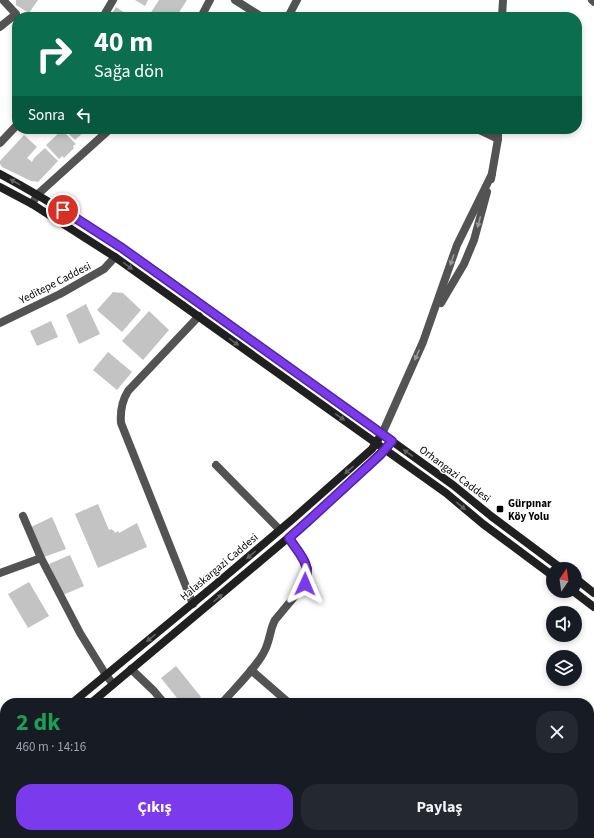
<!DOCTYPE html>
<html lang="tr">
<head>
<meta charset="utf-8">
<style>
  body { margin:0; font-family:"Source Sans 3",sans-serif; background:#242831; color:#f1f3f6; height:100vh; display:flex; flex-direction:column; font-size:15px; white-space:nowrap }
  * { box-sizing:border-box; margin:0 }
  p { font-size:13px; color:#9ea1a6 }
  .icon { flex:none; width:22px; height:22px; fill:none; stroke:currentColor; stroke-width:2; stroke-linecap:round; stroke-linejoin:round }
  .map { position:relative; flex:1; overflow:hidden }
  .details { position:absolute; left:0px; top:698px; width:594px; height:140px; display:flex; flex-direction:column; background:#171b24; border-radius:16px 16px 0 0; box-shadow:0 2px 6px #0003 }
  .details>* { flex:none }
  .hud { position:absolute; left:12px; top:12px; width:570px; height:122px; border-radius:16px; box-shadow:0 2px 6px #0003; background:#0b6e4f; color:#fff; overflow:hidden }
  .needle { width:26px; rotate:13deg }
  .fabs { position:absolute; left:546px; top:562px; display:grid; gap:8px }
  .fabs a { display:grid; place-items:center; width:36px; height:36px; border-radius:50%; background:#171b24; box-shadow:0 2px 6px #0003; font-size:20px }
  .pin { position:absolute; display:grid; place-items:center; width:34px; height:34px; color:#fff; margin:-17px; border:2px solid #fff; border-radius:50%; box-shadow:0 1px 4px #0007 }
  .me { position:absolute; width:44px; margin:-22px; rotate:1deg; stroke-linejoin:round; filter:drop-shadow(0 0 3px #0008) }
  .turn { display:flex; align-items:center; gap:14px; height:84px; padding:0 16px; font-size:18px }
  .turn .icon { width:52px; height:52px; stroke-width:2.5 }
  .turn b { display:block; font-size:28px; line-height:34px }
  .then { display:flex; align-items:center; height:38px; padding:0 16px; background:#0003; gap:8px; font-size:15px }
  .round { display:grid; place-items:center; flex:none; width:42px; height:42px; border-radius:16px; background:#242831 }
  .headline { display:flex; align-items:center; justify-content:space-between; height:68px; padding:0 16px }
  h1 { font-size:24px; font-weight:700; line-height:30px; color:#1e9e55 }
  .action { display:flex; gap:8px; margin-top:auto; padding:8px 16px }
  .action a { flex:1; height:46px; border-radius:16px; background:#7c3aed; color:#fff; font-size:16px; font-weight:700; line-height:46px; text-align:center }
  .action a+a { background:#242831; color:#f1f3f6 }
  .map>svg:first-child { display:block }
  .building { fill:#c3c3c3 }
  .lines { fill:none; stroke-linecap:round; stroke-linejoin:round }
  .minor { stroke:#535353; stroke-width:8 }
  .tertiary { stroke:#535353; stroke-width:8 }
  .secondary { stroke:#202020; stroke-width:8 }
  .oneway { fill:#636363 }
  .oneway2 { fill:#989898 }
  .route-casing { stroke:#51269a; stroke-width:10 }
  .route { stroke:#7c3aed; stroke-width:7 }
  .poi-dot { fill:#000; stroke:#fff; stroke-width:1.5 }
  .labels { text-anchor:middle; dominant-baseline:central; stroke-width:3; stroke-linejoin:round; paint-order:stroke }
  .street-label { font-size:11px; fill:#000; stroke:#fff }
  .poi-label { font-size:11px; font-weight:bold; fill:#000; stroke:#fff; text-anchor:start }
</style>
</head>
<body>
<div class="map">
<svg width="594" height="838" viewBox="0 0 594 838">
  <rect width="100%" height="100%" fill="#fff"/>
  <g class="building">
    <path d="M16,0H38L29,13L16,5Z"/>
    <path d="M135,0H148L145,6Z"/>
    <path d="M159,0H187L176,17H148Z"/>
    <path d="M116,7L131,17H110Z"/>
    <path d="M64,129H87L75,140Z"/>
    <path d="M62,130L76,144L73,146L74,148L64,158L62,156L59,159L46,145Z"/>
    <path d="M24,135L37,147L27,158L32,162L34,158L45,148L58,161L38,182L31,181L2,167L0,164V161Z"/>
    <path d="M113,292L123,293L141,310L122,332L97,310Z"/>
    <path d="M86,304L100,334L79,344L66,315Z"/>
    <path d="M149,311L169,330L143,360L122,341Z"/>
    <path d="M51,321L58,337L37,346L30,331Z"/>
    <path d="M108,352L132,372L117,390L93,370Z"/>
    <path d="M98,504L109,530L111,529L114,531L115,533L118,531L119,533L137,523L147,547L98,568L75,514Z"/>
    <path d="M52,517L66,549L44,557L31,527Z"/>
    <path d="M70,555L84,586L63,595L49,564Z"/>
    <path d="M29,582L49,616L28,628L8,594Z"/>
    <path d="M176,666L201,697L194,703H181L161,678Z"/>
    <path d="M232,833H257L249,838H235Z"/>
  </g>
  <g class="lines">
    <g class="minor">
      <path d="M235,0L262,17"/>
      <path d="M103,17L113,0"/>
      <path d="M201,17L210,0"/>
      <path d="M288,17L297,0"/>
      <path d="M0,27L16,14L3,0"/>
      <path d="M477,129L498,139"/>
      <path d="M0,143L17,125"/>
      <path d="M32,204L38,194L110,129"/>
      <path d="M216,465L280,530"/>
      <path d="M23,516L41,558L80,633L106,675L113,684"/>
      <path d="M0,573L41,558"/>
      <path d="M193,604L121,423C120,411 122,401 128,391L199,316"/>
      <path d="M131,669L154,691L164,703"/>
      <path d="M251,670L289,703"/>
      <path d="M222,703C234,689 258,666 265,650C270,640 270,629 275,620L305,584L307,578L308,569L305,561L289,538"/>
      <path d="M418,833L420,838"/>
      <path d="M114,838L118,833"/>
      <path d="M275,838L284,833"/>
    </g>
    <g class="tertiary">
      <path d="M592,0L594,2"/>
      <path d="M502,17L503,0"/>
      <path d="M491,179L498,139V129"/>
      <path d="M441,303L464,264L474,240L487,192"/>
      <path d="M0,323L60,294L104,269L115,257"/>
      <path d="M382,434L423,342L457,245L492,174"/>
    </g>
    <g class="secondary">
      <path d="M0,174C56,204 109,239 161,275L453,485L491,516L562,569"/>
      <path d="M0,187L32,204L115,257L446,493L483,524L553,576"/>
      <path d="M575,578L594,593"/>
      <path d="M573,591L594,607"/>
      <path d="M72,703L215,585L294,518L372,449L379,438"/>
      <path d="M91,703L307,522L388,446"/>
      <path d="M0,764L5,760"/>
      <path d="M0,779L5,775"/>
    </g>
  </g>
  <defs><path id="oneway-solid" d="M-6-.8H1V-3.2L6.5 0L1 3.2V.8H-6Z"/></defs>
  <g class="oneway">
    <use href="#oneway-solid" transform="translate(15 182) rotate(-151)"/>
    <use href="#oneway-solid" transform="translate(128 266) rotate(36)"/>
    <use href="#oneway-solid" transform="translate(234 342) rotate(36)"/>
    <use href="#oneway-solid" transform="translate(340 417) rotate(35)"/>
    <use href="#oneway-solid" transform="translate(408 453) rotate(-145)"/>
    <use href="#oneway-solid" transform="translate(349 470) rotate(139)"/>
    <use href="#oneway-solid" transform="translate(461 506) rotate(40)"/>
    <use href="#oneway-solid" transform="translate(251 555) rotate(140)"/>
    <use href="#oneway-solid" transform="translate(218 598) rotate(-40)"/>
    <use href="#oneway-solid" transform="translate(151 638) rotate(141)"/>
  </g>
  <g class="oneway2">
    <use href="#oneway-solid" transform="translate(479 222) rotate(105)"/>
    <use href="#oneway-solid" transform="translate(452 260) rotate(109)"/>
    <use href="#oneway-solid" transform="translate(417 355) rotate(114)"/>
  </g>
  <g class="lines">
    <g class="route-casing">
      <path id="route" d="M63,210L122,248L392,441L380,455L307,522L289,538C299,554 312,564 305,584"/>
    </g>
    <use href="#route" class="route"/>
  </g>
  <rect class="poi-dot" x="496" y="505" width="8" height="8" rx="2"/>
  <g class="labels">
    <g class="street-label">
      <text transform="translate(55 283) rotate(-27)">Yeditepe Caddesi</text>
      <text transform="translate(455 474) rotate(37)">Orhangazi Caddesi</text>
      <text transform="translate(219 567) rotate(-40)">Halaskargazi Caddesi</text>
    </g>
    <g class="poi-label">
      <text x="508" y="503">Gürpınar<tspan x="508" dy="13">Köy Yolu</tspan></text>
    </g>
  </g>
</svg>
<div class="fabs">
<a><svg class="needle" viewBox="-14 -14 28 28"><path d="M0-13l5 13h-10z" fill="#e53935"/><path d="M0 13l5-13h-10z" fill="#9ea1a6"/></svg></a>
<a><svg class="icon" aria-label="sound" viewBox="0 0 24 24"><path d="M4 9h4l5-4v14l-5-4H4zM17 9q2 3 0 6"/></svg></a>
<a><svg class="icon" aria-label="layers" viewBox="0 0 24 24"><path d="M12 4l9 5-9 5-9-5zM3 14l9 5 9-5"/></svg></a>
</div>
<div class="pin" style="left:63px;top:210px;background:#d93025"><svg class="icon" aria-label="arrive" viewBox="0 0 24 24"><path d="M6 21V4h12l-3 4 3 4H6"/></svg></div>
<svg class="me" style="left:305px;top:584px" viewBox="-20 -20 40 40"><path d="M0-17L14 15 0 8-14 15z" fill="#7c3aed" stroke="#fff" stroke-width="4"/></svg>
<div class="hud">
<div class="turn"><svg class="icon" aria-label="right" viewBox="0 0 24 24"><path d="M7 20v-9h11M14 6l5 5-5 5"/></svg><div><b>40 m</b>Sağa dön</div></div>
<div class="then">Sonra<svg class="icon" aria-label="left" viewBox="0 0 24 24"><path d="M17 20v-9H6M10 6l-5 5 5 5"/></svg></div>
</div>
<section class="details">
<div class="headline"><div><h1>2 dk</h1><p>460 m · 14:16</p></div><a class="round"><svg class="icon" aria-label="close" viewBox="0 0 24 24"><path d="M6 6l12 12M18 6L6 18"/></svg></a></div>
<div class="action"><a>Çıkış</a><a>Paylaş</a></div>
</section>
</div>
</body>
</html>
